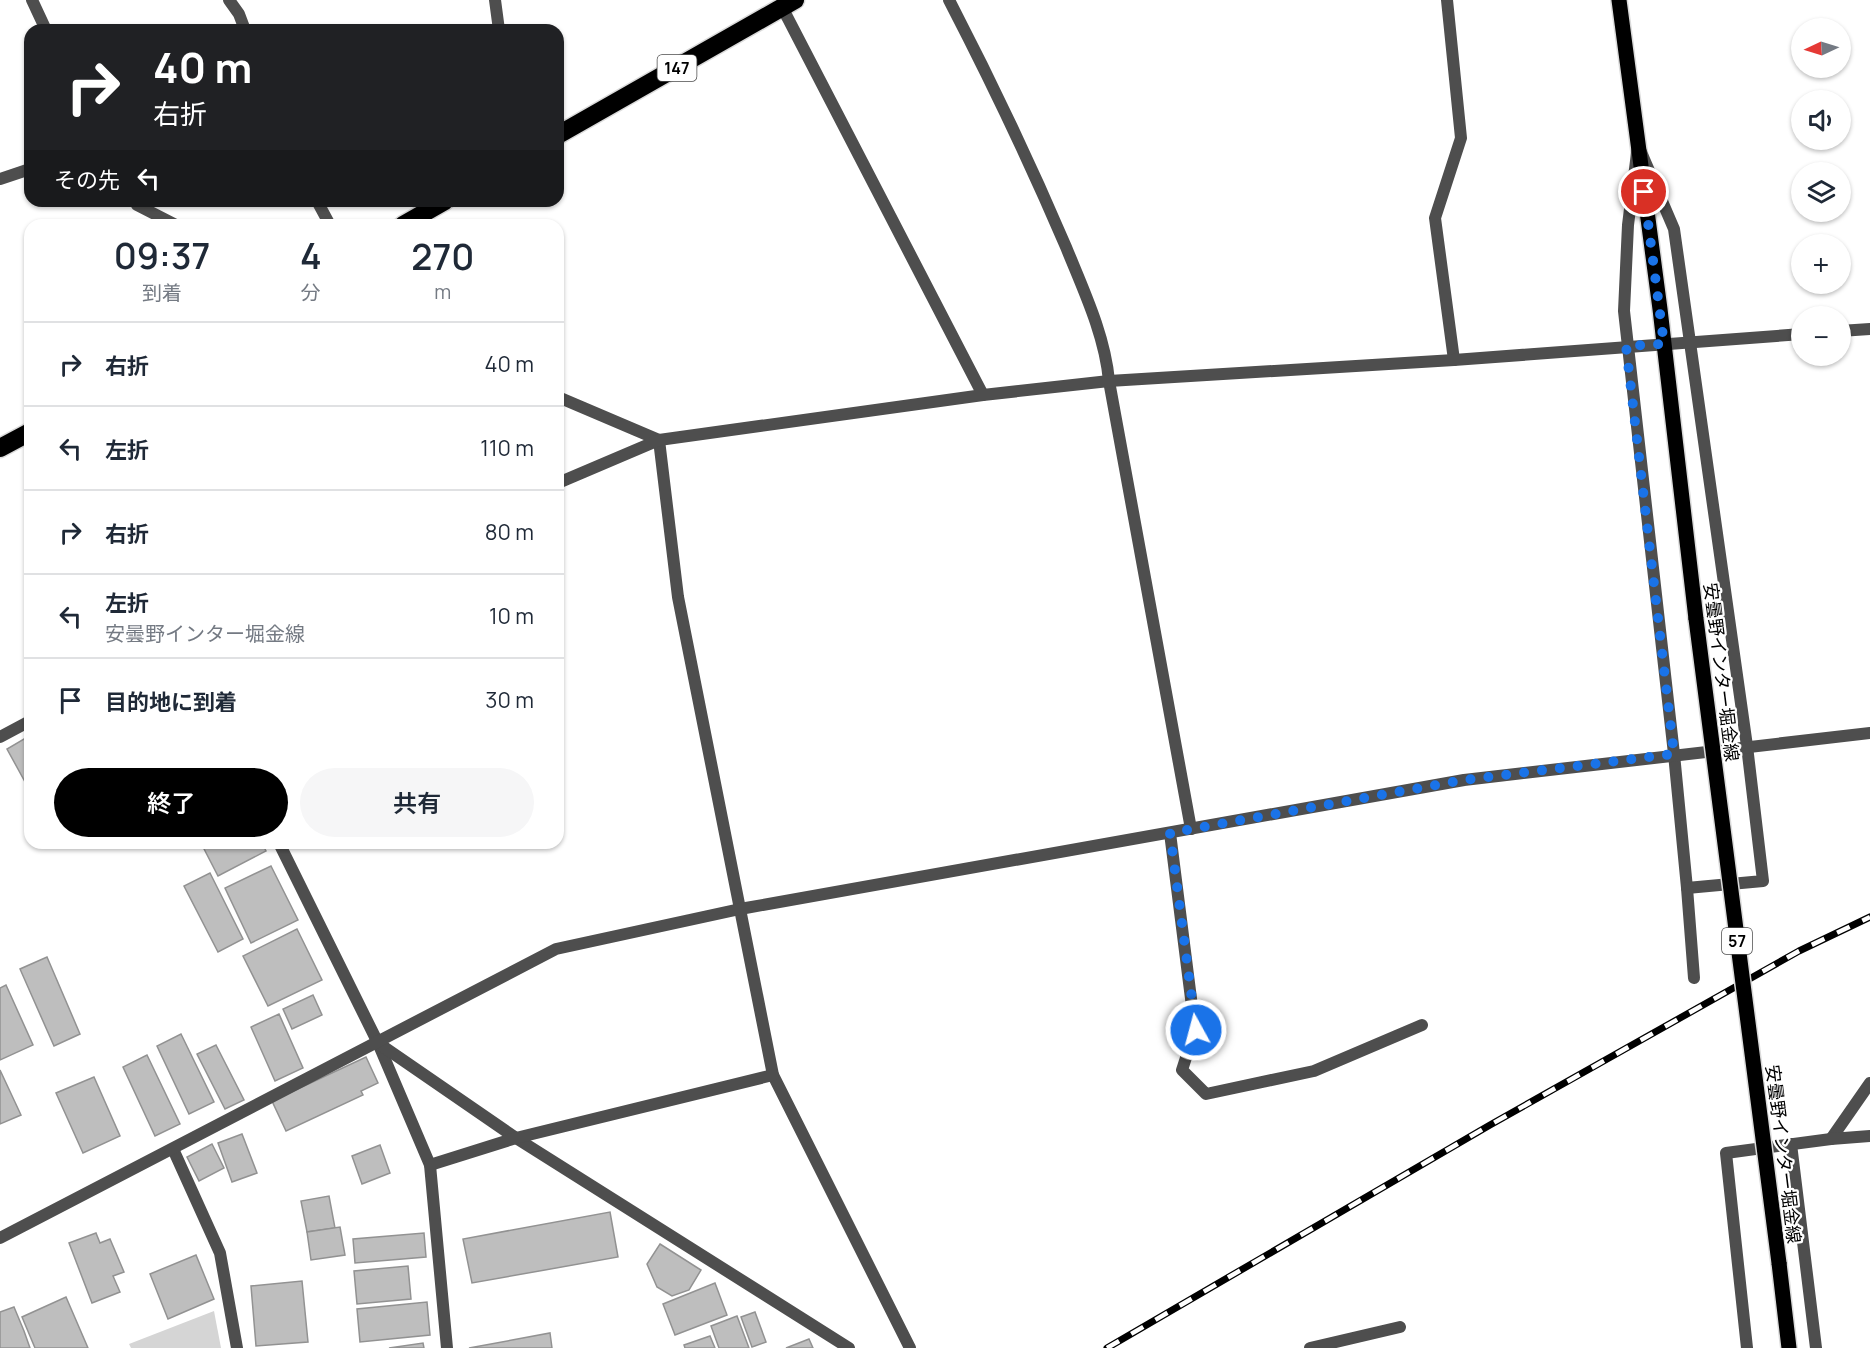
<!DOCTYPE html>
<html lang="ja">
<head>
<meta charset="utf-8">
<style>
  body { margin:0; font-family:Manrope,"Noto Sans JP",sans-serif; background:#f6f6f7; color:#1f2937; height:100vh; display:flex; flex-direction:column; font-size:22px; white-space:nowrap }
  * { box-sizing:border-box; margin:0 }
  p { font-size:20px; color:#747a83 }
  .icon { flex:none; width:33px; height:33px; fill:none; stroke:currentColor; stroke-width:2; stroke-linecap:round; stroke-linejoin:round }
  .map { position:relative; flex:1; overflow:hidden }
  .drawer { position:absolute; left:24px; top:219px; width:540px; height:630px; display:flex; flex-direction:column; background:#fff; border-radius:18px; box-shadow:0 2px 4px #0004 }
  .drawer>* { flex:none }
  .hud { position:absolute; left:24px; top:24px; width:540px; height:183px; border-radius:18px; box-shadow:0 2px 4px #0004; background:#202124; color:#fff; overflow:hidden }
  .needle { width:39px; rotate:266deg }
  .controls { position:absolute; left:1791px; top:18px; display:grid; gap:12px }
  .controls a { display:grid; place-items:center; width:60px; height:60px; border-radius:50%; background:#fff; box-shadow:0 2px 4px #0004; font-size:30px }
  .pin { position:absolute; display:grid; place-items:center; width:51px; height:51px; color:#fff; margin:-26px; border:3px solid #fff; border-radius:50%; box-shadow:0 2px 6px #0007 }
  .me { position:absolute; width:66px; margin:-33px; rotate:353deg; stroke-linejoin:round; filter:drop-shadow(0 0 4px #0008) }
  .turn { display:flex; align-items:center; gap:21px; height:126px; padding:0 30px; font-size:27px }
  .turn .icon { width:78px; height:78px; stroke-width:2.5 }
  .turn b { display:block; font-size:42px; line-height:51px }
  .then { display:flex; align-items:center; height:57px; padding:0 30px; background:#0003; gap:12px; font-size:22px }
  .eta { display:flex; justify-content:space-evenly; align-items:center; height:102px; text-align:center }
  .eta b { font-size:36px; font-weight:600; line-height:42px }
  .button { display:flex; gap:12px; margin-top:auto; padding:12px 30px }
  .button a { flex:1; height:69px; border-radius:36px; background:#000; color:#fff; font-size:24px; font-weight:600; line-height:69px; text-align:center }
  .button a+a { background:#f6f6f7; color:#1f2937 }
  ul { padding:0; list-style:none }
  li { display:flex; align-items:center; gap:18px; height:84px; padding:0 30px; border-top:2px solid #e0e1e3 }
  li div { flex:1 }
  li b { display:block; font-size:22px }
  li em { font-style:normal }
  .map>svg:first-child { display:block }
  .green { fill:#d5d5d5 }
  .building { fill:#bebebe; stroke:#929292; stroke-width:1.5 }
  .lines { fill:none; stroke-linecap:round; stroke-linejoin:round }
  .primary-casing { stroke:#dbdbdb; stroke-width:18 }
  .highway-casing { stroke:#dbdbdb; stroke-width:21 }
  .lane { stroke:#4e4e4e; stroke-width:12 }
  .street { stroke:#4e4e4e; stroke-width:12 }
  .primary { stroke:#000; stroke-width:15 }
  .highway { stroke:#000; stroke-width:18 }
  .rail-casing { stroke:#000; stroke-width:7 }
  .rail { stroke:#fff; stroke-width:4.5; stroke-dasharray:14; stroke-linecap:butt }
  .primary-bridge-casing { stroke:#dbdbdb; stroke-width:18; stroke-linecap:butt }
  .primary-bridge { stroke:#000; stroke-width:15 }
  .route { stroke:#1a73e8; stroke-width:10; stroke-dasharray:0 18 }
  .labels { text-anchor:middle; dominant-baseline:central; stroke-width:4.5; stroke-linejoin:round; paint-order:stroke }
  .shield { fill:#fff; stroke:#4c4c4c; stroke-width:1.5 }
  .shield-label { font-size:16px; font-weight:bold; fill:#000 }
  .street-label { font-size:18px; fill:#000; stroke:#fff }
</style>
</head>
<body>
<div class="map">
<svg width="1870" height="1348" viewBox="0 0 1870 1348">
  <rect width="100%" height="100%" fill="#fff"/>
  <path class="green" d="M214,1311L221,1348H131L129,1344Z"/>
  <g class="building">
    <path d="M29,736L30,738V791L7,749Z"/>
    <path d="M201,843H262L266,851L218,876Z"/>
    <path d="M271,866L298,920L251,943L225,888Z"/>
    <path d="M210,873L243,939L218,952L184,886Z"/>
    <path d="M297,929L322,980L268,1006L243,956Z"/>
    <path d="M47,957L80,1034L54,1046L20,969Z"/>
    <path d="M6,985L33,1045L0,1060V988Z"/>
    <path d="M313,995L322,1015L292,1029L283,1009Z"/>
    <path d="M279,1014L303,1068L275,1081L251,1027Z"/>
    <path d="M181,1034L214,1102L189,1114L157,1046Z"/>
    <path d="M216,1045L244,1100L225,1109L197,1054Z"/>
    <path d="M147,1055L180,1124L155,1136L123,1067Z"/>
    <path d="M366,1057L378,1083L361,1091L363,1095L286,1131L272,1101Z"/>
    <path d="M0,1070L21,1115L0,1124Z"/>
    <path d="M94,1077L120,1136L83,1153L56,1093Z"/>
    <path d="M242,1134L257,1173L232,1182L218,1143Z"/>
    <path d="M212,1144L224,1168L199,1181L187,1157Z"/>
    <path d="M380,1145L390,1173L362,1184L352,1156Z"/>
    <path d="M329,1196L335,1228L307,1232L301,1201Z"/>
    <path d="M610,1212L618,1257L472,1283L463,1239Z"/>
    <path d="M340,1227L345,1255L311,1260L307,1232Z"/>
    <path d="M96,1233L100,1243L110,1239L124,1272L113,1276L120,1292L92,1303L69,1243Z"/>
    <path d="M424,1233L426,1257L355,1263L353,1239Z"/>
    <path d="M660,1244L701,1270L689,1290L672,1296L657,1287L647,1264Z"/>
    <path d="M196,1255L214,1299L168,1319L150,1274Z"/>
    <path d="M408,1266L411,1299L357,1304L354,1271Z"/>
    <path d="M302,1281L308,1342L256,1346L251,1286Z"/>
    <path d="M715,1283L727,1315L675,1335L663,1304Z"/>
    <path d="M66,1297L88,1348H35L22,1317Z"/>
    <path d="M427,1302L430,1335L360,1342L357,1309Z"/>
    <path d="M14,1307L24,1331L30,1348H0V1312Z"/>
    <path d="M755,1312L766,1342L752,1347L741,1317Z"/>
    <path d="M737,1316L749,1348H719L711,1326Z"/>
    <path d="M550,1333L552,1348H469Z"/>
    <path d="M710,1336L715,1348H685L684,1345Z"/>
    <path d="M809,1339L813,1348H786Z"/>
    <path d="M423,1343L424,1348H389Z"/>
  </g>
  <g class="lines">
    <g class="primary-casing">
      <g id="primary">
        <path d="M1619,0L1660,309L1696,619"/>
        <path d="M1779,1263L1789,1348"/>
      </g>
    </g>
    <g class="highway-casing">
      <g id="highway">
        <path d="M558,135L795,0"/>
        <path d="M403,225L445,201"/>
        <path d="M0,448L30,432"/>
      </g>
    </g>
    <path class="lane" d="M1447,0L1461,138L1435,218L1454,360"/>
    <g class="street">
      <path d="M32,0L46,30"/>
      <path d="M229,0L239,14L245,30"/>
      <path d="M495,0L499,30"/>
      <path d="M949,0C991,81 1030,163 1066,247C1083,289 1105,335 1109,381L1191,829"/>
      <path d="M782,7L983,395"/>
      <path d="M1638,145L1674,229L1747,746L1763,881L1687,888L1674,754L1624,311L1628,225Z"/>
      <path d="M0,179L30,169"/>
      <path d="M135,201L137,205L176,225"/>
      <path d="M317,201L330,225"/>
      <path d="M1840,331L1870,329"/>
      <path d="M558,397L659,440"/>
      <path d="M659,440L678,597L773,1075L910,1348"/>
      <path d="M558,483L659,440L983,395L1109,381L1454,360L1802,334"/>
      <path d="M0,737L30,721"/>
      <path d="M1170,833L1195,1030L1182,1070L1206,1094L1314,1071L1422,1025"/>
      <path d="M279,843L378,1043L430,1165L447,1348"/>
      <path d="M1687,888L1694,978"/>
      <path d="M378,1043L516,1138L849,1348"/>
      <path d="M1831,1139L1870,1083"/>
      <path d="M1791,1144L1816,1348"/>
      <path d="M173,1149L220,1253L237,1348"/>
      <path d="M430,1165L516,1138L773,1075"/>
      <path d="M0,1238L556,949L740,909L1464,780L1870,733"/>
      <path d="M1310,1348L1400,1327"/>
      <path d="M1747,1348L1726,1153L1831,1139L1870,1136"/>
    </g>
    <use href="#primary" class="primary"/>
    <use href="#highway" class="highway"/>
    <g class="rail-casing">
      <path id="rail" d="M1107,1348L1490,1125L1799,951L1870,917"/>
    </g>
    <use href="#rail" class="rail"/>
    <g class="primary-bridge-casing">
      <path id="primary-bridge" d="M1696,619L1779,1263"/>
    </g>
    <use href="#primary-bridge" class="primary-bridge"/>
  </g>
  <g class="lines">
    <path class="route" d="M1196,1030L1170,833L1464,780L1674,754L1626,346L1664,344L1644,192"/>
  </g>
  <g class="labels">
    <g class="shield">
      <rect x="657.5" y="55" width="39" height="26" rx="4.5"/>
      <rect x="1722" y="928" width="30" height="26" rx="4.5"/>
    </g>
    <g class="shield-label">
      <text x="677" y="68">147</text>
      <text x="1737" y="941">57</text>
    </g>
    <g class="street-label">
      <text transform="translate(1722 672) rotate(83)">安曇野インター堀金線</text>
      <text transform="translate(1784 1154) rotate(83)">安曇野インター堀金線</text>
    </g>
  </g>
</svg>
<div class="controls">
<a><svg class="needle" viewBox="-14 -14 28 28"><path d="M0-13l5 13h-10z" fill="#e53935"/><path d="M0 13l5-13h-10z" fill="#747a83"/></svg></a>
<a><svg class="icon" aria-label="sound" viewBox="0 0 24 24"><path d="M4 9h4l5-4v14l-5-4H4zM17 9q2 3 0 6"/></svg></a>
<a><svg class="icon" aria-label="layers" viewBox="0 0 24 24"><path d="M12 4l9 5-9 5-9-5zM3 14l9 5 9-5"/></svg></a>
<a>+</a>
<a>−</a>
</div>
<div class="pin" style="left:1644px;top:192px;background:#d93025"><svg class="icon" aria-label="arrive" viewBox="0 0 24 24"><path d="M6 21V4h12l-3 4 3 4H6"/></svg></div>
<svg class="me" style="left:1196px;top:1030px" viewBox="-20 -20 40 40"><circle r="17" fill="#1a73e8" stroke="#fff" stroke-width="3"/><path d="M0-11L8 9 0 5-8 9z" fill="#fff"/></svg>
<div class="hud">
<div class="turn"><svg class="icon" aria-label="right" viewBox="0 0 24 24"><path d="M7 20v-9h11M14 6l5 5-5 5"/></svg><div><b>40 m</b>右折</div></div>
<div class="then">その先<svg class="icon" aria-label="left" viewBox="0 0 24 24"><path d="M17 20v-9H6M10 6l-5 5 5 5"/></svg></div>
</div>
<section class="drawer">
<div class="eta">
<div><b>09:37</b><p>到着</p></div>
<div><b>4</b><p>分</p></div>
<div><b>270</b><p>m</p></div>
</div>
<ul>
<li><svg class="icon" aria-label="right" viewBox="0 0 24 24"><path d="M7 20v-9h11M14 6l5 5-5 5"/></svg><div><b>右折</b></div><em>40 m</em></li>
<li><svg class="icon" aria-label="left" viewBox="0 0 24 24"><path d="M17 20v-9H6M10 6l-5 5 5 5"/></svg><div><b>左折</b></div><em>110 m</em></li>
<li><svg class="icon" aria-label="right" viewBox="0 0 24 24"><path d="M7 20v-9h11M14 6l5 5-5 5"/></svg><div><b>右折</b></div><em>80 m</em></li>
<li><svg class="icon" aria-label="left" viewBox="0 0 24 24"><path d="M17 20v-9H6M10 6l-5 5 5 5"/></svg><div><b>左折</b><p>安曇野インター堀金線</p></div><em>10 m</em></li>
<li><svg class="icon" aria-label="arrive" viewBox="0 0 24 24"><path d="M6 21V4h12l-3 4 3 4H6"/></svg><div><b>目的地に到着</b></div><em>30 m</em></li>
</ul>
<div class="button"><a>終了</a><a>共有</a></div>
</section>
</div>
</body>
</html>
